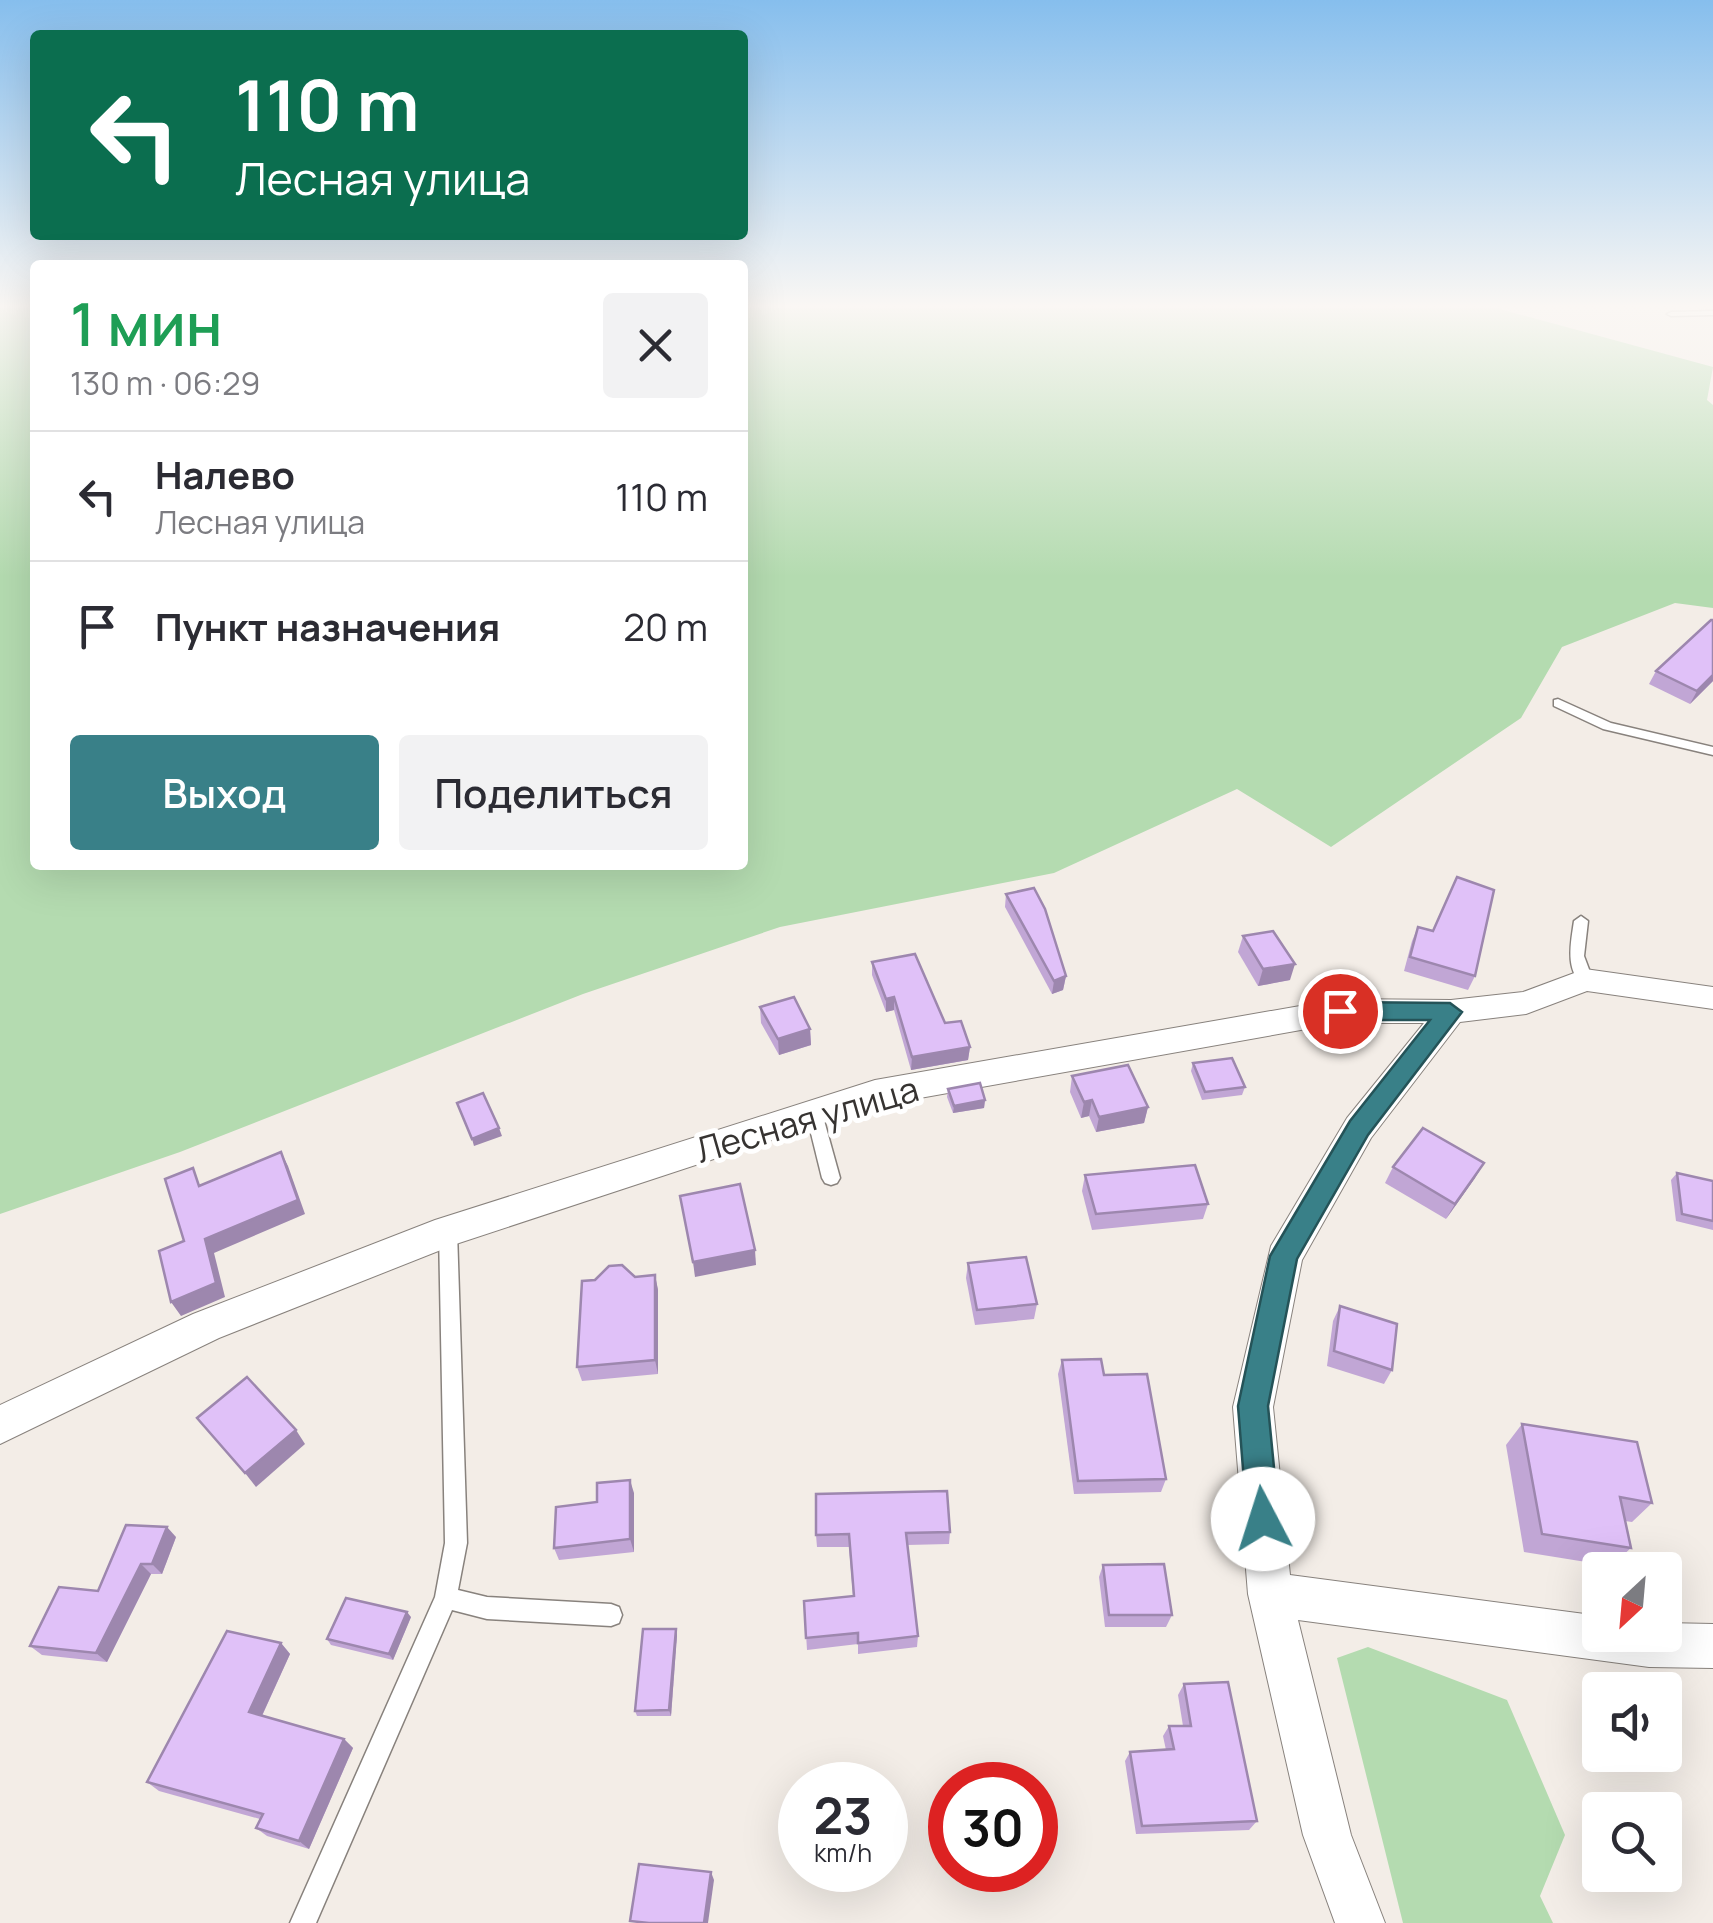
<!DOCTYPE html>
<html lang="ru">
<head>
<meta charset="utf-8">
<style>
  body { margin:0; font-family:Manrope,sans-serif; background:#f2f2f3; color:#2b2b33; height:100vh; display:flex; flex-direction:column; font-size:38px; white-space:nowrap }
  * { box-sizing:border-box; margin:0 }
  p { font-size:32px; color:#7c7c81 }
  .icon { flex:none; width:55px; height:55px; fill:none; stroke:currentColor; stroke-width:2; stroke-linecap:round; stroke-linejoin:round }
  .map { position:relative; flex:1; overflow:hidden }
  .details { position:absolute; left:30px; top:260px; width:718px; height:610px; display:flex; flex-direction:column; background:#fff; border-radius:10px; box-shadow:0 10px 40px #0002 }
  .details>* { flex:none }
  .banner { position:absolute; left:30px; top:30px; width:718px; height:210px; border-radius:10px; box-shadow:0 10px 40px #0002; background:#0b6e4f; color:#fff; overflow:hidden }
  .needle { width:65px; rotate:206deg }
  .controls { position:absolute; left:1582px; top:1552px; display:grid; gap:20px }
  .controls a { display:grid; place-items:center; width:100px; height:100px; border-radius:10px; background:#fff; box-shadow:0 10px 40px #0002; font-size:50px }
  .speed { position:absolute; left:778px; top:1762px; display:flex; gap:20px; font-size:50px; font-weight:700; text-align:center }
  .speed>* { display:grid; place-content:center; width:130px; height:130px; border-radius:50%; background:#fff; box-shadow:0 10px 40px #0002; line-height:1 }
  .speed small { font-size:25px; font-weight:400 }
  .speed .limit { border:15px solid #d22; background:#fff; color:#111 }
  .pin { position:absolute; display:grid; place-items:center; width:85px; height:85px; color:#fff; margin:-42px; border:5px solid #fff; border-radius:50%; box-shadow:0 2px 10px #0007 }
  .me { position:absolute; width:110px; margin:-55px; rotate:355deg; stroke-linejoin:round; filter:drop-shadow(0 0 8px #0008) }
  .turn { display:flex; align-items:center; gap:35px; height:210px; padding:0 40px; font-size:45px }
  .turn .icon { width:130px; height:130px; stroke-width:2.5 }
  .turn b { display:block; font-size:70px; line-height:85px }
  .round { display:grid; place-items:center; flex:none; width:105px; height:105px; border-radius:10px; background:#f2f2f3 }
  .head { display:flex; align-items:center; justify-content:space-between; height:170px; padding:0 40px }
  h1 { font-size:60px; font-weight:600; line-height:75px; color:#1e9e55 }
  .cta { display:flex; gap:20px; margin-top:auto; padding:20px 40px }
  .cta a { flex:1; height:115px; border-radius:10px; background:#398088; color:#fff; font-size:40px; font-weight:600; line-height:115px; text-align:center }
  .cta a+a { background:#f2f2f3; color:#2b2b33 }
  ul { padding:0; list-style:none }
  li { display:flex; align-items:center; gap:30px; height:130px; padding:0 40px; border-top:2px solid #e1e1e2 }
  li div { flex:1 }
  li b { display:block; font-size:38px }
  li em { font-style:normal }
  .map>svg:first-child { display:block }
  .green { fill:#b4dbb0 }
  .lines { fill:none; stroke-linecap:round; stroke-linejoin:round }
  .lane-casing { stroke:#88827d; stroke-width:3 }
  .street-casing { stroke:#88827d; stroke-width:2 }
  .lane { fill:#fff; fill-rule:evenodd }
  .street { fill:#fff; fill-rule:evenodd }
  .wall { fill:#c1a6d5 }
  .shaded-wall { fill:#9d87ae }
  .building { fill:#e0c1f8; stroke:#9d87ae; stroke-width:2.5 }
  .route { fill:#398088; stroke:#255358; stroke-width:2.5 }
  .labels { text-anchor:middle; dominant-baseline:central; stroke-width:10; stroke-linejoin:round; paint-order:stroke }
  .street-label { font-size:35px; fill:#363331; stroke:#fff }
</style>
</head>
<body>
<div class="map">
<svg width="1713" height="1923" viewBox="0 0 1713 1923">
  <rect width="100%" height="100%" fill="#f3ede7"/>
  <g class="green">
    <path d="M0,308H35V865H742L743,308H1496L1713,367L1707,400L1713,405V608L1675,603L1562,647L1521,718L1331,847L1237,789L1054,873L780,927L583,994L180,1152L0,1214Z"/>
    <path d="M1368,1647L1507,1700L1565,1835L1540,1896L1553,1923H1403L1337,1658Z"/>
  </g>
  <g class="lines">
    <g class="lane-casing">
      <g id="lane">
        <path d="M1713,311V315L1671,316L1667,314L1671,312Z"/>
        <path d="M1558,699L1611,723L1713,747V755L1603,729L1554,706V700Z"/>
        <path d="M1581,916L1588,921L1584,956L1593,980L1585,986C1564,972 1571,942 1574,921Z"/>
        <path d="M814,1106L820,1108L822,1113L840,1178L837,1183L831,1185L825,1183L822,1178L806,1113L808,1108Z"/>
        <path d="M448,1223L454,1226L457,1231L467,1543L458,1590L487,1597L611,1604L619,1607L622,1615L619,1623L611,1626L487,1619L452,1610L316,1923H290L435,1597L445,1543L439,1231L442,1226Z"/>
      </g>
    </g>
    <g class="street-casing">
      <path id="street" d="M1585,969L1713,987V1009L1587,991L1526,1014L1460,1022L1371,1138L1302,1260L1273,1407L1290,1575L1600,1616V1635H1665V1623L1713,1624V1668L1649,1667L1298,1620L1351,1835L1385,1923H1335L1303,1835L1248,1594L1233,1407L1271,1246L1347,1118L1424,1023H1340L875,1106L456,1244L219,1338L0,1444V1405L193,1314L435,1220L875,1080L1340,999L1451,1000L1523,992Z"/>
    </g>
    <use href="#lane" class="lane"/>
    <use href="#street" class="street"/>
  </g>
  <g class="wall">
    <path d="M1713,620V681L1690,704L1649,684L1656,671Z"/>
    <path d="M1006,894L1066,976L1063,990L1052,994L1005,907Z"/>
    <path d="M1418,927L1475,976L1468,990L1404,971L1412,941Z"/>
    <path d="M1243,936L1290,980L1258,986L1238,952Z"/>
    <path d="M872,962L945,1023L970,1047L968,1060L911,1070L894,1010L886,1012L872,975Z"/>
    <path d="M760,1007L810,1029L811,1045L779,1055L761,1023Z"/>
    <path d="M1193,1063L1245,1087L1242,1095L1202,1100L1191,1071Z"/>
    <path d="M1072,1076L1148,1107L1144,1123L1096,1132L1089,1116L1081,1118L1070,1092Z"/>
    <path d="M948,1089L985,1100L984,1108L953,1113L947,1097Z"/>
    <path d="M1393,1167L1475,1178L1446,1219L1385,1183Z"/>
    <path d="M1677,1173L1713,1181V1230L1676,1221L1671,1180Z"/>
    <path d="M1085,1175L1208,1204L1203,1219L1092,1230L1082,1191Z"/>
    <path d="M968,1263L1037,1304L1034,1319L975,1325L966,1278Z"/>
    <path d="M655,1275L658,1290V1374L582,1381L577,1367L635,1277Z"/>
    <path d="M1340,1306L1392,1370L1384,1384L1327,1366L1333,1321Z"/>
    <path d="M1062,1360L1104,1375L1166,1479L1161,1492L1074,1494L1058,1374Z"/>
    <path d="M1522,1424L1652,1503L1632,1522L1625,1521L1631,1548L1611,1566L1524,1552L1506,1445Z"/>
    <path d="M634,1493V1552L559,1560L554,1548L597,1502Z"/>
    <path d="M950,1532L949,1544L907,1545L918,1636L917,1647L858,1654V1644L807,1650L804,1601L853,1596L849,1547H817L816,1535Z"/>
    <path d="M176,1537L162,1574H151L107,1662L42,1655L30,1646L98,1591Z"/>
    <path d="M1103,1565L1172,1615L1166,1627H1105L1099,1577Z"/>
    <path d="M411,1617L393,1660L331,1645L327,1639Z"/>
    <path d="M676,1629L677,1635L671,1716H637L635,1711Z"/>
    <path d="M281,1643L290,1654L262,1716L344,1739L353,1748L309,1849L267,1836L256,1828L260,1819L159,1791L147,1782Z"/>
    <path d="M1184,1684L1257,1821L1249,1830L1136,1834L1125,1761L1130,1752L1166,1750L1163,1736L1169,1726H1183L1178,1695Z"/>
  </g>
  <g class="shaded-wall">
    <path d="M1713,675V681L1690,704L1697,691Z"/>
    <path d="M1295,964L1290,980L1258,986L1263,969Z"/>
    <path d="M1066,976L1063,990L1052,994L1054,981Z"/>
    <path d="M894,997V1010L886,1012V999Z"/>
    <path d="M810,1029L811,1045L779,1055L778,1039Z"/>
    <path d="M970,1047L968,1060L911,1070L912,1057Z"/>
    <path d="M985,1100L984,1108L953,1113L954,1106Z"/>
    <path d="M1092,1100L1089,1116L1081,1118L1084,1102Z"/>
    <path d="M1148,1107L1144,1123L1096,1132L1099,1117Z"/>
    <path d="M499,1128L502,1136L474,1146L472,1139Z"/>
    <path d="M281,1152L288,1166L305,1214L214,1253L225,1297L181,1316L171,1302L205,1239Z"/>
    <path d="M1484,1163L1475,1178L1446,1219L1455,1204Z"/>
    <path d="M755,1250L756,1265L695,1277L693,1262Z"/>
    <path d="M655,1275L658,1290V1374L655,1360Z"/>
    <path d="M296,1430L305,1444L256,1487L245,1473Z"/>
    <path d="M630,1480L634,1493V1552L630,1539Z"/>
    <path d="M167,1527L176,1537L162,1574L152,1564Z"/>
    <path d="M141,1564L151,1574L107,1662L96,1653Z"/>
    <path d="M407,1612L411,1617L393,1660L389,1654Z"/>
    <path d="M676,1629L677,1635L671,1716L669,1710Z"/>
    <path d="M281,1643L290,1654L259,1722L249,1712Z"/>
    <path d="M344,1739L353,1748L309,1849L299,1841Z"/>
    <path d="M711,1872L714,1880L708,1923H704Z"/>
  </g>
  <g class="building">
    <path d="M1711,620H1713V675L1697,691L1656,671Z"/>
    <path d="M1457,877L1494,890L1475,976L1410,957L1418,927L1433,931Z"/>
    <path d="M1034,888L1045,909L1066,976L1054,981L1006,894Z"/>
    <path d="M1273,931L1295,964L1263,969L1243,936Z"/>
    <path d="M915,954L945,1023L961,1021L970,1047L912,1057L894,997L886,999L872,962Z"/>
    <path d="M794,997L810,1029L778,1039L760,1007Z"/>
    <path d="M1232,1058L1245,1087L1205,1092L1193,1063Z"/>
    <path d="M1128,1065L1148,1107L1099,1117L1092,1100L1084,1102L1072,1076Z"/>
    <path d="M980,1083L985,1100L954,1106L948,1089Z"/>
    <path d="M483,1093L499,1128L472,1139L457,1103Z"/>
    <path d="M1423,1128L1484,1163L1455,1204L1393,1167Z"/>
    <path d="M281,1152L298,1200L205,1239L216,1283L171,1302L159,1251L184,1241L165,1179L193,1168L199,1186Z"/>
    <path d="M1195,1165L1208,1204L1096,1214L1085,1175Z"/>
    <path d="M1677,1173L1713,1181V1221L1682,1214Z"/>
    <path d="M740,1184L755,1250L693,1262L680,1196Z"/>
    <path d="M1026,1257L1037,1304L977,1310L968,1263Z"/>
    <path d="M622,1265L635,1277L655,1275V1360L577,1367L582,1281L595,1280L609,1266Z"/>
    <path d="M1340,1306L1397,1324L1392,1370L1334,1351Z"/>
    <path d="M1101,1359L1104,1375L1147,1374L1166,1479L1078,1481L1062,1360Z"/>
    <path d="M247,1377L296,1430L245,1473L197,1418Z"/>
    <path d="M1522,1424L1637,1442L1652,1503L1620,1497L1631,1548L1542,1534Z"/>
    <path d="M630,1480V1539L554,1548L556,1507L597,1502V1483Z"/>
    <path d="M947,1491L950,1532L906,1533L918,1636L858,1643V1633L806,1638L804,1601L854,1596L849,1534L816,1535V1494Z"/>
    <path d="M126,1525L167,1527L152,1564H141L96,1653L30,1646L59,1587L98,1591Z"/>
    <path d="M1164,1564L1172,1615H1109L1103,1565Z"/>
    <path d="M346,1598L407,1612L389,1654L327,1639Z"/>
    <path d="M643,1629H676L669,1710L635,1711Z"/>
    <path d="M227,1631L281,1643L249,1712L344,1739L299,1841L256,1828L263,1814L147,1782Z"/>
    <path d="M1228,1682L1257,1821L1142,1826L1130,1752L1174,1749L1169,1726H1191L1184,1684Z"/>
    <path d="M639,1864L711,1872L704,1923H649L630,1921Z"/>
  </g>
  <linearGradient id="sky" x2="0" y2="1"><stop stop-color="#86beed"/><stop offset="0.53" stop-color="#faf7f4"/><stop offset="1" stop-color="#faf7f4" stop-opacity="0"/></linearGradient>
  <rect width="1713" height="577" fill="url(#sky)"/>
  <path class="route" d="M1340,1002L1450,1003L1462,1012L1368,1135L1297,1259L1268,1406L1279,1519L1274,1530L1263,1535L1252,1530L1247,1519L1238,1406L1270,1256L1350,1121L1430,1020H1340L1328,1011Z"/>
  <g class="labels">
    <g class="street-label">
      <text transform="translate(807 1119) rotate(-16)">Лесная улица</text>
    </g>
  </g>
</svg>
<div class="controls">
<a><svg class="needle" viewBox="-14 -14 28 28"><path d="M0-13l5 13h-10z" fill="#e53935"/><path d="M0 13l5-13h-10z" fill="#7c7c81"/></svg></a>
<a><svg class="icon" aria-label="sound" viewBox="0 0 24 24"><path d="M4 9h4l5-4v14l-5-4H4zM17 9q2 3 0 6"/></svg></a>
<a><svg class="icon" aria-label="search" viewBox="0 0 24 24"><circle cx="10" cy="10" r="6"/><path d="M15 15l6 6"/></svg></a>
</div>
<div class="speed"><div>23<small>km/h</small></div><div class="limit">30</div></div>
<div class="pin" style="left:1340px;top:1011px;background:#d93025"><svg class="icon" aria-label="arrive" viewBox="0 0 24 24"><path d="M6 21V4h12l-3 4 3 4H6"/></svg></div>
<svg class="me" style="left:1263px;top:1519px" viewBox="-20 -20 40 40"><circle r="19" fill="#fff"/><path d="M0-13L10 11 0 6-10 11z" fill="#398088"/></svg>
<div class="banner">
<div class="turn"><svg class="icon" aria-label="left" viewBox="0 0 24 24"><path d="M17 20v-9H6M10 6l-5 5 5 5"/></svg><div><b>110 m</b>Лесная улица</div></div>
</div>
<section class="details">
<div class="head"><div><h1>1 мин</h1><p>130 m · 06:29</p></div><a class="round"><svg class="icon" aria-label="close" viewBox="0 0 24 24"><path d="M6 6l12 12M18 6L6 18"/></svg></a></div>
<ul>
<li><svg class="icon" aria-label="left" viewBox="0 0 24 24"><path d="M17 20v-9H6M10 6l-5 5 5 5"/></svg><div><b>Налево</b><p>Лесная улица</p></div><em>110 m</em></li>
<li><svg class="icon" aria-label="arrive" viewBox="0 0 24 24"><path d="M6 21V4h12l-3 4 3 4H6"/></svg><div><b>Пункт назначения</b></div><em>20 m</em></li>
</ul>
<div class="cta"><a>Выход</a><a>Поделиться</a></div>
</section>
</div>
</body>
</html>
